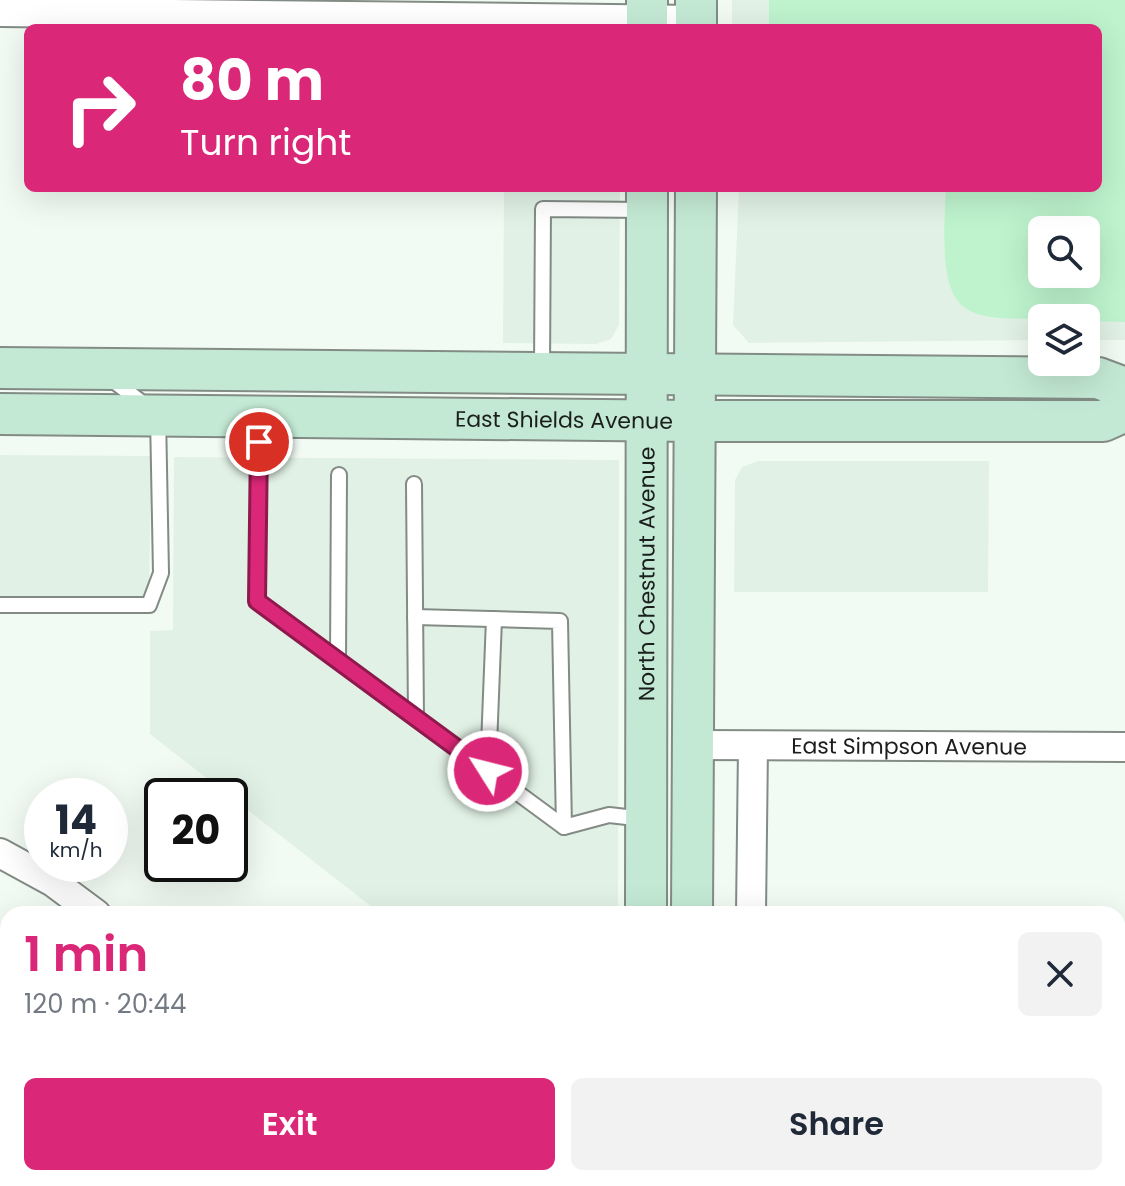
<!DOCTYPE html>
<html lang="en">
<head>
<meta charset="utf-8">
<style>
  body { margin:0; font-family:Poppins,sans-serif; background:#f2f2f3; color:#1f2937; height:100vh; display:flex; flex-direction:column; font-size:30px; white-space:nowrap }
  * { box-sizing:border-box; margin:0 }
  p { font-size:26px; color:#747a83 }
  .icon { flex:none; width:44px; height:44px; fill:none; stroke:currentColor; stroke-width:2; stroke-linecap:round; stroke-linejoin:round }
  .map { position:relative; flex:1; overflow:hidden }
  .sheet { position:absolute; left:0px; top:906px; width:1126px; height:280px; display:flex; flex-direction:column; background:#fff; border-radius:24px 24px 0 0; box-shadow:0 8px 32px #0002 }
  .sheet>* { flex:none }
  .top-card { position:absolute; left:24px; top:24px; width:1078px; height:168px; border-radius:12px; box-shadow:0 8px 32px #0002; background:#db2777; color:#fff; overflow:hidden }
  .fabs { position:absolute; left:1028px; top:216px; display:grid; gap:16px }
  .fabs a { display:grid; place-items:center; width:72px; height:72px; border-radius:12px; background:#fff; box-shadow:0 8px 32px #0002; font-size:40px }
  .speed { position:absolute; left:24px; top:778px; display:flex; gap:16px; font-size:40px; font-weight:700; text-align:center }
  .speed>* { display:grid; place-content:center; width:104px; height:104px; border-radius:50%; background:#fff; box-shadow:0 8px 32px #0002; line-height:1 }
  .speed small { font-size:20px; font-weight:400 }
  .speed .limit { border:4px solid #111; border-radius:12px; background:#fff; color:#111 }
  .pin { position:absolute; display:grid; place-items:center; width:68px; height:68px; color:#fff; margin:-34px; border:4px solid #fff; border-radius:50%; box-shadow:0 2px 8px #0007 }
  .me { position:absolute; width:88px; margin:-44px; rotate:306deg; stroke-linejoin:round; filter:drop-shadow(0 0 6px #0008) }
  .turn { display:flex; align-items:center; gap:28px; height:168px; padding:0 24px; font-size:36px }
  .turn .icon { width:104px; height:104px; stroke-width:2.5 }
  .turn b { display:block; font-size:56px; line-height:68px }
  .round { display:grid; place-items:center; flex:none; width:84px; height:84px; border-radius:12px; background:#f2f2f3 }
  .overview { display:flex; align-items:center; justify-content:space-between; height:136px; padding:0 24px }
  h1 { font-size:48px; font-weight:600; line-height:60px; color:#db2777 }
  .button { display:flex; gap:16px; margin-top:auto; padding:16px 24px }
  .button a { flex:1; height:92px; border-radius:12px; background:#db2777; color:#fff; font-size:32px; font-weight:600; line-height:92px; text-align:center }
  .button a+a { background:#f2f2f3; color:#1f2937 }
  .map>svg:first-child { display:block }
  .built { fill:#e1f1e5; fill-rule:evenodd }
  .green { fill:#bef3ce; fill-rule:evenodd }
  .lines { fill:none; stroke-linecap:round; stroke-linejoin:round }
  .lane-casing { stroke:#838b85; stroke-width:18 }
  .street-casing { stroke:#838b85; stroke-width:32 }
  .secondary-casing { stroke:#838b85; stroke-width:44 }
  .lane { stroke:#fff; stroke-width:14 }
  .street { stroke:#fff; stroke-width:28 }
  .secondary { stroke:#c3e9d4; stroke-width:40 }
  .route-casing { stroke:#8e194d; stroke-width:20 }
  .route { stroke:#db2777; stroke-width:14 }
  .labels { text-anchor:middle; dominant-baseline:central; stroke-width:6; stroke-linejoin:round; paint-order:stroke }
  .street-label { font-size:22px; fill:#1b1e1b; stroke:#fff }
</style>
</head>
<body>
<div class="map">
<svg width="1125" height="1186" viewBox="0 0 1125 1186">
  <rect width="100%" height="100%" fill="#f1fbf4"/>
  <g class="built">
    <path d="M732,0H1125V340H1086V318H1042V340L749,343L733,325L739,188H1098V28H732ZM1042,230H1086V274H1042Z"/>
    <path d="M504,188H620L619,325L611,339L596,344L503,343Z"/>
    <path d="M0,455L151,456L149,598L0,606Z"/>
    <path d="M174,457L619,460L618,914H381L150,734V631L173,630Z"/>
    <path d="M758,461H989L988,592H734L735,480L742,467Z"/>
  </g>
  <path class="green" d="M769,0H1125V322L1086,321V318C962,318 937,336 946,188H1098V28H769ZM1042,230H1086V274H1042Z"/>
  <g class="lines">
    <g class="lane-casing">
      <g id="lane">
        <path d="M542,370L543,209L645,210"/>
        <path d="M259,421L257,601L564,827L609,815L644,819"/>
        <path d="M414,484L416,718"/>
        <path d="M0,605H149L161,573L158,415L111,379"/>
        <path d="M415,617L560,621L564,827"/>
        <path d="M338,661L339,475"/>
        <path d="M488,771L494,619"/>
      </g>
    </g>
    <g class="street-casing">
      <g id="street">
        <path d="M0,12L696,20"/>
        <path id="s1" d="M693,745L1125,747"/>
        <path d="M0,853L53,882L96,914"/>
        <path d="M751,914L753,746"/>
        <path d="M1118,1044H1125"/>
        <path d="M750,1186V1178"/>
      </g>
    </g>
    <g class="secondary-casing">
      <g id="secondary">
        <path d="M647,28V0"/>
        <path d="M696,28V0"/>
        <path d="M0,368L1098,378L1125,388"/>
        <path id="s2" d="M0,414L695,421H1103L1125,411"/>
        <path id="s3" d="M646,914L647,188"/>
        <path d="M692,914L696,188"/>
        <path d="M645,1186V1178"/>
        <path d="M692,1186V1178"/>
      </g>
    </g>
    <use href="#lane" class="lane"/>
    <use href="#street" class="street"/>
    <use href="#secondary" class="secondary"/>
  </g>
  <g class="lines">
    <g class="route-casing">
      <path id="route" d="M259,442L257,601L488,771"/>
    </g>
    <use href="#route" class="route"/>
  </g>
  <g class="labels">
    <g class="street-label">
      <text stroke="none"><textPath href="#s2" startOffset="564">East Shields Avenue</textPath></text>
      <text stroke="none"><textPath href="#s3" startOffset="340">North Chestnut Avenue</textPath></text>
      <text stroke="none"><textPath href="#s1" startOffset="216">East Simpson Avenue</textPath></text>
    </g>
  </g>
</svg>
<div class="fabs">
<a><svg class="icon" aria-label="search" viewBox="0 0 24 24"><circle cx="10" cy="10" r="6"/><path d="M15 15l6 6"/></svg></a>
<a><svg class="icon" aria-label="layers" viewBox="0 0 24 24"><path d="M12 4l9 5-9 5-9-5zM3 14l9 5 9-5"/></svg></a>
</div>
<div class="speed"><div>14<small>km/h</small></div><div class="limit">20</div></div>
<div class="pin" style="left:259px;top:442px;background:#d93025"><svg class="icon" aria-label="arrive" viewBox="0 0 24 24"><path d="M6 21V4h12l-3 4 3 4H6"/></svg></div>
<svg class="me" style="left:488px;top:771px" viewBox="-20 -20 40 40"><circle r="17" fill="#db2777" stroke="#fff" stroke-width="3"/><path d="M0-11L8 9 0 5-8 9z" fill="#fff"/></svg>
<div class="top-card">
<div class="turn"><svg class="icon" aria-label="right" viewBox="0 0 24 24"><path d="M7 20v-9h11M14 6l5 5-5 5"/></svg><div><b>80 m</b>Turn right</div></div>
</div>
<section class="sheet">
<div class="overview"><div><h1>1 min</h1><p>120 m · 20:44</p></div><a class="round"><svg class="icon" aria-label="close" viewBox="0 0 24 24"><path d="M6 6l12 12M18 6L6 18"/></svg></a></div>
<div class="button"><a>Exit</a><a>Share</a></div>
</section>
</div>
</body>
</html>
